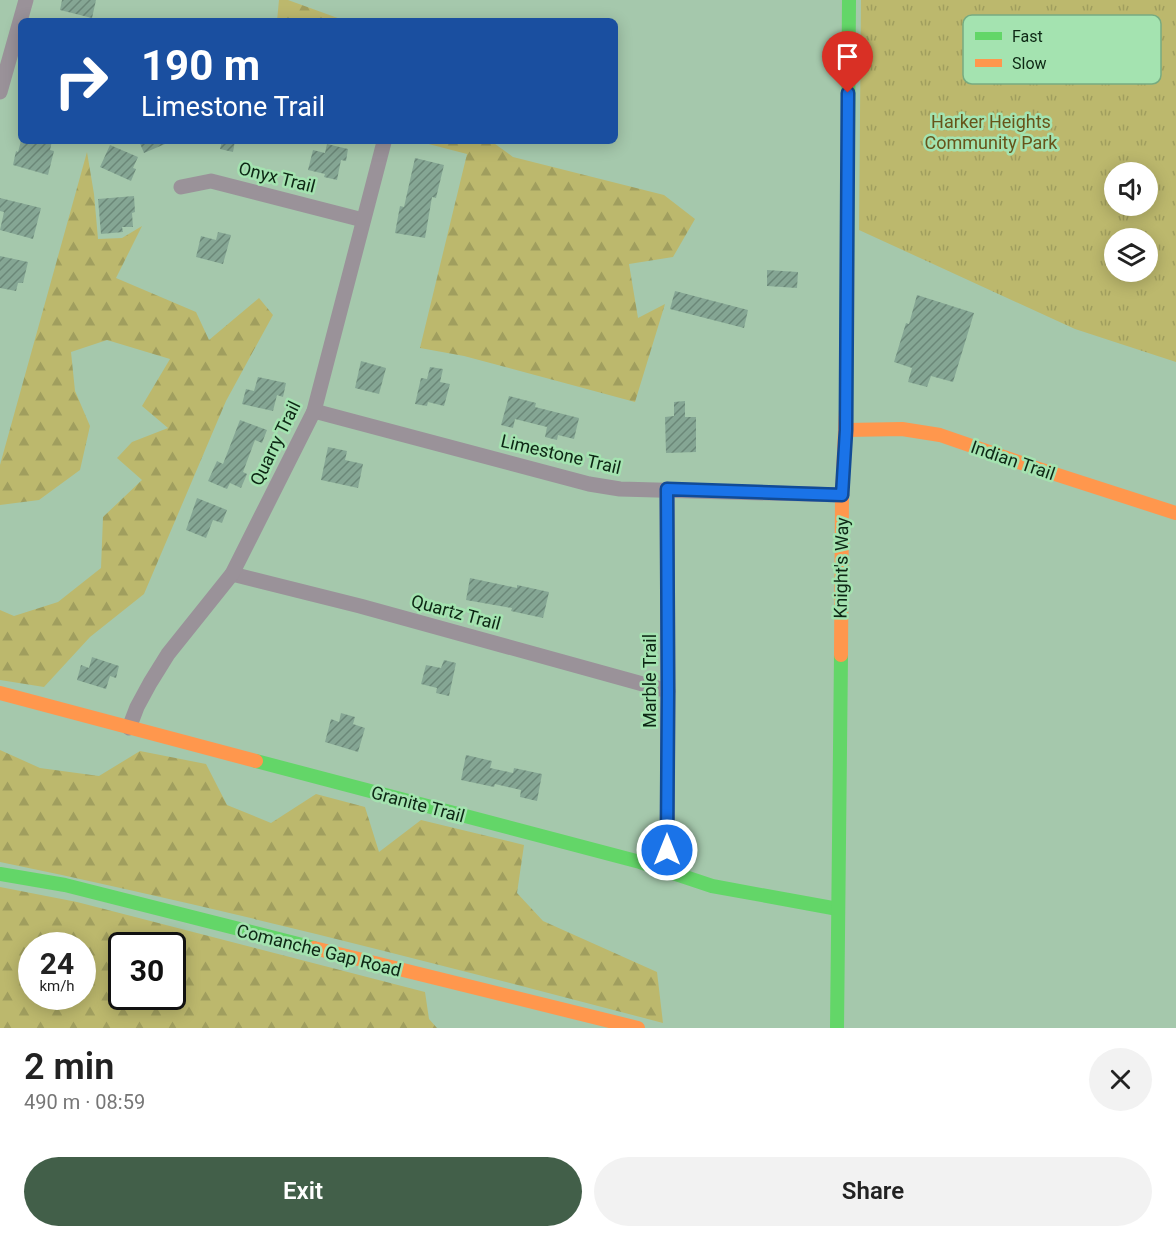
<!DOCTYPE html>
<html lang="en">
<head>
<meta charset="utf-8">
<style>
  body { margin:0; font-family:Roboto,sans-serif; background:#f2f2f2; color:#222; height:100vh; display:flex; flex-direction:column; font-size:22px; white-space:nowrap }
  * { box-sizing:border-box; margin:0 }
  p { font-size:20px; color:#767676 }
  .icon { flex:none; width:33px; height:33px; fill:none; stroke:currentColor; stroke-width:2; stroke-linecap:round; stroke-linejoin:round }
  .map { position:relative; height:1028px; overflow:hidden }
  .side { display:flex; flex-direction:column; background:#fff; flex:1 }
  .side>* { flex:none }
  .top-card { position:absolute; left:18px; top:18px; width:600px; height:126px; border-radius:9px; box-shadow:0 3px 15px #0003; background:#1a4fa0; color:#fff; overflow:hidden }
  .fabs { position:absolute; left:1104px; top:162px; display:grid; gap:12px }
  .fabs a { display:grid; place-items:center; width:54px; height:54px; border-radius:50%; background:#fff; box-shadow:0 3px 15px #0003; font-size:30px }
  .speed { position:absolute; left:18px; top:932px; display:flex; gap:12px; font-size:30px; font-weight:700; text-align:center }
  .speed>* { display:grid; place-content:center; width:78px; height:78px; border-radius:50%; background:#fff; box-shadow:0 3px 15px #0003; line-height:1 }
  .speed small { font-size:15px; font-weight:400 }
  .speed .limit { border:3px solid #111; border-radius:9px; background:#fff; color:#111 }
  .pin { position:absolute; display:grid; place-items:center; width:51px; height:51px; color:#fff; margin:-62px -26px; border-radius:50% 50% 50% 0; rotate:-45deg; box-shadow:0 0 6px #0007 }
  .pin .icon { rotate:45deg }
  .me { position:absolute; width:66px; margin:-33px; rotate:0deg; stroke-linejoin:round; filter:drop-shadow(0 0 4px #0008) }
  .turn { display:flex; align-items:center; gap:21px; height:126px; padding:0 24px; font-size:27px }
  .turn .icon { width:78px; height:78px; stroke-width:2.5 }
  .turn b { display:block; font-size:42px; line-height:51px }
  .round { display:grid; place-items:center; flex:none; width:63px; height:63px; border-radius:32px; background:#f2f2f2 }
  .overview { display:flex; align-items:center; justify-content:space-between; height:102px; padding:0 24px }
  h1 { font-size:36px; font-weight:600; line-height:45px }
  .button { display:flex; gap:12px; margin-top:auto; padding:12px 24px }
  .button a { flex:1; height:69px; border-radius:36px; background:#425f49; color:#fff; font-size:24px; font-weight:600; line-height:69px; text-align:center }
  .button a+a { background:#f2f2f2; color:#222 }
  .map>svg:first-child { display:block }
  .grass { fill:url(#grass-tufts); fill-rule:evenodd }
  .forest { fill:url(#forest-firs); fill-rule:evenodd }
  .building { fill:url(#building-hatch) }
  .lines { fill:none; stroke-linecap:round; stroke-linejoin:round }
  .street { stroke:#9a9299; stroke-width:15 }
  .fast { stroke:#63d668; stroke-width:14 }
  .slow { stroke:#ff974d; stroke-width:14 }
  .route-casing { stroke:#114b97; stroke-width:15 }
  .route { stroke:#1a73e8; stroke-width:10 }
  .labels { text-anchor:middle; dominant-baseline:central; stroke-width:5; stroke-linejoin:round; paint-order:stroke }
  .park-label { font-size:18px; fill:#67541a; stroke:#a4e3b0 }
  .street-label { font-size:18px; fill:#0d2714; stroke:#a4e3b0 }
  .key { fill:#a4e3b0; stroke:#77ab81; stroke-width:1.5 }
  .key-label { font-size:16px; fill:#0d2714 }
</style>
</head>
<body>
<div class="map">
<svg width="1176" height="1028" viewBox="0 0 1176 1028">
  <defs>
    <pattern id="grass-tufts" width="24" height="20" patternUnits="userSpaceOnUse" patternTransform="scale(1.5)"><rect width="24" height="20" fill="#bcb86d"/><path d="M3 7l-1-3M5 7V3M7 7l1-3M15 17l-1-3M17 17v-4M19 17l1-3" fill="none" stroke="#a09e5e"/></pattern>
    <pattern id="forest-firs" width="22" height="20" patternUnits="userSpaceOnUse" patternTransform="scale(1.5)"><rect width="22" height="20" fill="#bcb86d"/><path d="M5 1l3.5 6h-7zM16 11l3.5 6h-7z" fill="#a09e5e"/></pattern>
    <pattern id="building-hatch" width="6" height="6" patternUnits="userSpaceOnUse" patternTransform="scale(1.5)"><rect width="6" height="6" fill="#85a694"/><path d="M-1 1l2-2M0 6l6-6M5 7l2-2" fill="none" stroke="#6b8778"/></pattern>
  </defs>
  <rect width="100%" height="100%" fill="#a5c8ac"/>
  <path class="grass" d="M861,0H1176V362L1075,329L859,230ZM1114,172H1148V206H1114ZM1114,238H1148V272H1114Z"/>
  <g class="forest">
    <path d="M279,0H288L346,21H277Z"/>
    <path d="M417,141H491L513,157L664,195L695,219L673,257L629,264L638,318L665,304L635,402L464,356L420,348L467,154Z"/>
    <path d="M87,152L94,194L98,239L122,238L142,226L116,278L196,312L209,340L259,298L273,315L226,401L144,594L90,637L44,687L0,680V610L14,616L58,602L101,568L103,517L142,480L117,458L132,442L168,428L142,406L170,359L107,340L71,352L75,391L90,426L80,470L39,500L0,505V465Z"/>
    <path d="M0,750L40,768L99,776L140,751L206,764L227,805L271,823L316,794L365,807L379,852L421,820L524,845L517,893L543,921L657,972L663,1023C443,965 223,908 0,862Z"/>
    <path d="M0,887L77,902L425,992L429,1019L437,1028H0ZM32,945H82V996H32ZM122,945H172V996H122Z"/>
  </g>
  <g class="building">
    <path d="M62,0H96L92,18L60,10Z"/>
    <path d="M21,141H52L50,150L54,151L48,175L13,165L16,151L18,152Z"/>
    <path d="M139,141H172L144,153Z"/>
    <path d="M222,141H235L233,152L220,149Z"/>
    <path d="M327,144L348,149L346,161L341,160L337,180L324,177L325,174L308,170L313,150L325,153Z"/>
    <path d="M110,145L138,157L133,168L136,169L131,181L100,167Z"/>
    <path d="M415,158L444,165L436,198L432,197L425,238L395,233L400,206L404,207Z"/>
    <path d="M134,196L135,212L132,213L133,227H122L123,232L101,234L98,199Z"/>
    <path d="M0,198L41,208L33,239L0,230L4,212L0,211Z"/>
    <path d="M218,232L231,235L223,264L196,257L201,236L216,240Z"/>
    <path d="M0,256L28,262L23,283H18L16,291L0,288Z"/>
    <path d="M767,270L798,272L797,288L767,286Z"/>
    <path d="M675,291L748,310L744,328L670,309Z"/>
    <path d="M917,295L974,313L953,382L931,376L927,387L908,382L912,368L894,362L906,323L909,324Z"/>
    <path d="M361,361L386,368L379,394L355,388Z"/>
    <path d="M430,367L443,369L440,382L450,384L444,406L428,402L427,406L415,404L421,378L427,379Z"/>
    <path d="M258,377L286,383L283,397L277,395L273,411L242,404L246,389L254,391Z"/>
    <path d="M509,396L536,403L535,407L579,418L574,439L558,435L557,440L545,437L547,427L515,419L513,428L501,425Z"/>
    <path d="M685,401V417H696V452L666,453L665,417L674,416V402Z"/>
    <path d="M240,420L267,430L262,443L255,440L243,472L247,474L241,488L230,483L227,489L208,481L217,461L223,464Z"/>
    <path d="M328,447L347,451L345,460L363,464L358,488L321,480Z"/>
    <path d="M197,498L227,510L222,523L213,520L206,538L186,530Z"/>
    <path d="M470,578L517,588V585L549,592L543,618L511,611L512,608L466,600Z"/>
    <path d="M92,657L119,666L116,678L110,676L106,689L77,680L81,665L89,668Z"/>
    <path d="M444,660L456,663L449,696L436,693L437,688L421,684L426,665L441,668Z"/>
    <path d="M341,713L355,717L353,724L365,728L358,752L325,742L331,719L339,722Z"/>
    <path d="M466,755L492,761L490,768L513,773L514,768L542,774L537,801L520,797L521,790L495,784L494,787L461,780Z"/>
  </g>
  <g class="lines">
    <g class="street">
      <path d="M0,92L26,0"/>
      <path d="M181,187L211,181L363,220"/>
      <path d="M314,411L589,484L620,489L842,495"/>
      <path d="M232,574L360,606L668,691"/>
      <path d="M129,728L137,707L150,683L168,654L232,574L314,411L384,142"/>
      <path d="M667,872L668,691L667,489"/>
    </g>
    <g class="fast">
      <path d="M846,409L849,0"/>
      <path d="M256,761L640,862L712,886L838,909"/>
      <path d="M0,874L65,885L314,948"/>
      <path d="M837,1028L841,655"/>
    </g>
    <g class="slow">
      <path d="M846,430L902,429L940,435L1030,466L1176,513"/>
      <path d="M841,655L842,495L846,409"/>
      <path d="M0,693L256,761"/>
      <path d="M314,948L638,1028"/>
    </g>
  </g>
  <g class="lines">
    <g class="route-casing">
      <path id="route" d="M667,850L668,691L667,489L842,495L846,430L848,93"/>
    </g>
    <use href="#route" class="route"/>
  </g>
  <g class="labels">
    <g class="park-label">
      <text x="991" y="121">Harker Heights<tspan x="991" dy="21">Community Park</tspan></text>
    </g>
    <g class="street-label">
      <text transform="translate(277 177) rotate(14)">Onyx Trail</text>
      <text transform="translate(275 443) rotate(-64)">Quarry Trail</text>
      <text transform="translate(561 454) rotate(13)">Limestone Trail</text>
      <text transform="translate(1013 460) rotate(19)">Indian Trail</text>
      <text transform="translate(841 568) rotate(-89)">Knight's Way</text>
      <text transform="translate(456 612) rotate(15)">Quartz Trail</text>
      <text transform="translate(649 681) rotate(-90)">Marble Trail</text>
      <text transform="translate(418 804) rotate(15)">Granite Trail</text>
      <text transform="translate(319 950) rotate(14)">Comanche Gap Road</text>
    </g>
  </g>
  <rect x="963" y="15" width="198" height="69" rx="9" class="key"/>
  <rect x="975" y="32" width="27" height="8" fill="#63d668"/>
  <rect x="975" y="59" width="27" height="8" fill="#ff974d"/>
  <g class="key-label">
    <text x="1012" y="42">Fast</text>
    <text x="1012" y="69">Slow</text>
  </g>
</svg>
<div class="fabs">
<a><svg class="icon" aria-label="sound" viewBox="0 0 24 24"><path d="M4 9h4l5-4v14l-5-4H4zM17 9q2 3 0 6"/></svg></a>
<a><svg class="icon" aria-label="layers" viewBox="0 0 24 24"><path d="M12 4l9 5-9 5-9-5zM3 14l9 5 9-5"/></svg></a>
</div>
<div class="speed"><div>24<small>km/h</small></div><div class="limit">30</div></div>
<div class="pin" style="left:848px;top:93px;background:#d93025"><svg class="icon" aria-label="arrive" viewBox="0 0 24 24"><path d="M6 21V4h12l-3 4 3 4H6"/></svg></div>
<svg class="me" style="left:667px;top:850px" viewBox="-20 -20 40 40"><circle r="17" fill="#1a73e8" stroke="#fff" stroke-width="3"/><path d="M0-11L8 9 0 5-8 9z" fill="#fff"/></svg>
<div class="top-card">
<div class="turn"><svg class="icon" aria-label="right" viewBox="0 0 24 24"><path d="M7 20v-9h11M14 6l5 5-5 5"/></svg><div><b>190 m</b>Limestone Trail</div></div>
</div>
</div>
<section class="side">
<div class="overview"><div><h1>2 min</h1><p>490 m · 08:59</p></div><a class="round"><svg class="icon" aria-label="close" viewBox="0 0 24 24"><path d="M6 6l12 12M18 6L6 18"/></svg></a></div>
<div class="button"><a>Exit</a><a>Share</a></div>
</section>
</body>
</html>
